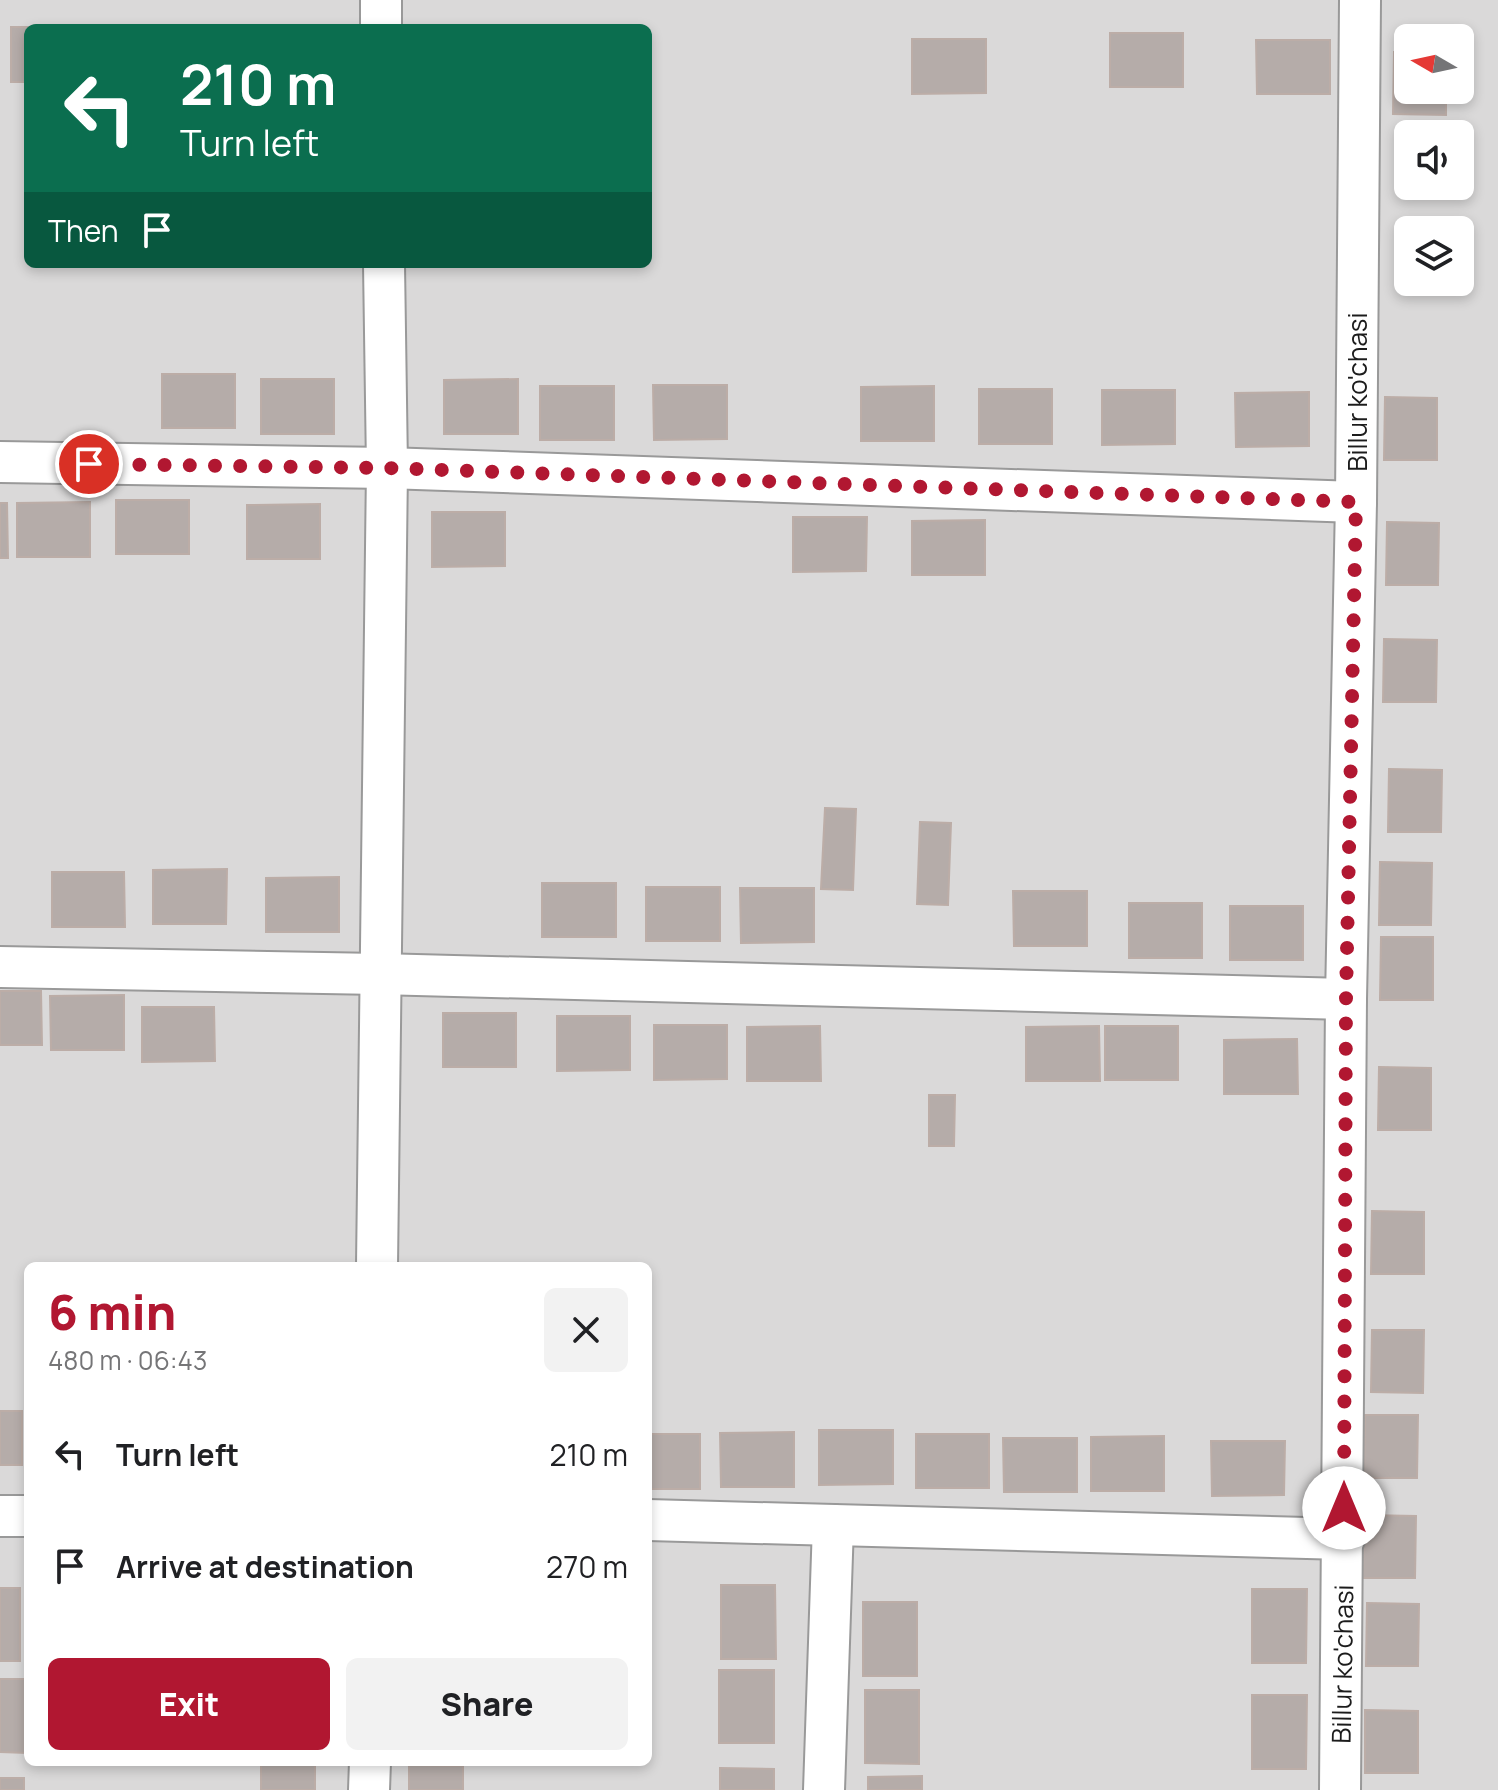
<!DOCTYPE html>
<html lang="en">
<head>
<meta charset="utf-8">
<style>
  body { margin:0; font-family:Manrope,sans-serif; background:#f2f2f2; color:#202124; height:100vh; display:flex; flex-direction:column; font-size:30px; white-space:nowrap }
  * { box-sizing:border-box; margin:0 }
  p { font-size:26px; color:#757577 }
  .icon { flex:none; width:44px; height:44px; fill:none; stroke:currentColor; stroke-width:2; stroke-linecap:round; stroke-linejoin:round }
  .map { position:relative; flex:1; overflow:hidden }
  .details { position:absolute; left:24px; top:1262px; width:628px; height:504px; display:flex; flex-direction:column; background:#fff; border-radius:12px; box-shadow:0 4px 12px #0003 }
  .details>* { flex:none }
  .top-card { position:absolute; left:24px; top:24px; width:628px; height:244px; border-radius:12px; box-shadow:0 4px 12px #0003; background:#0b6e4f; color:#fff; overflow:hidden }
  .needle { width:52px; rotate:279deg }
  .controls { position:absolute; left:1394px; top:24px; display:grid; gap:16px }
  .controls a { display:grid; place-items:center; width:80px; height:80px; border-radius:12px; background:#fff; box-shadow:0 4px 12px #0003; font-size:40px }
  .pin { position:absolute; display:grid; place-items:center; width:68px; height:68px; color:#fff; margin:-34px; border:4px solid #fff; border-radius:50%; box-shadow:0 2px 8px #0007 }
  .me { position:absolute; width:88px; margin:-44px; rotate:0deg; stroke-linejoin:round; filter:drop-shadow(0 0 6px #0008) }
  .turn { display:flex; align-items:center; gap:28px; height:168px; padding:0 24px; font-size:36px }
  .turn .icon { width:104px; height:104px; stroke-width:2.5 }
  .turn b { display:block; font-size:56px; line-height:68px }
  .then { display:flex; align-items:center; height:76px; padding:0 24px; background:#0003; gap:16px; font-size:30px }
  .round { display:grid; place-items:center; flex:none; width:84px; height:84px; border-radius:12px; background:#f2f2f2 }
  .head { display:flex; align-items:center; justify-content:space-between; height:136px; padding:0 24px }
  h1 { font-size:48px; font-weight:800; line-height:60px; color:#b11731 }
  .cta { display:flex; gap:16px; margin-top:auto; padding:16px 24px }
  .cta a { flex:1; height:92px; border-radius:12px; background:#b11731; color:#fff; font-size:32px; font-weight:800; line-height:92px; text-align:center }
  .cta a+a { background:#f2f2f2; color:#202124 }
  ul { padding:0; list-style:none }
  li { display:flex; align-items:center; gap:24px; height:112px; padding:0 24px }
  li div { flex:1 }
  li b { display:block; font-size:30px }
  li em { font-style:normal }
  .map>svg:first-child { display:block }
  .residential { fill:#dad9d9; fill-rule:evenodd }
  .building { fill:#b5aca9; stroke:#bcada7; stroke-width:2 }
  .lines { fill:none; stroke-linecap:round; stroke-linejoin:round }
  .minor-casing { stroke:#999; stroke-width:44 }
  .minor { stroke:#fff; stroke-width:40 }
  .route { stroke:#b11731; stroke-width:14; stroke-dasharray:0 25.2 }
  .labels { text-anchor:middle; dominant-baseline:central; stroke-width:7; stroke-linejoin:round; paint-order:stroke }
  .street-label { font-size:26px; fill:#1c1c1c; stroke:#fff }
</style>
</head>
<body>
<div class="map">
<svg width="1498" height="1790" viewBox="0 0 1498 1790">
  <rect width="100%" height="100%" fill="#ece8e3"/>
  <path class="residential" d="M0,0H1498V1790H0ZM28,28H648V264H28ZM1408,38H1460V90H1408ZM1408,134H1460V186H1408ZM1408,230H1460V282H1408ZM28,1266H648V1762H28Z"/>
  <g class="building">
    <path d="M11,27H84V28H28V82H11Z"/>
    <rect x="1110" y="33" width="73" height="54"/>
    <path d="M912,39H986V93L912,94Z"/>
    <path d="M1256,40H1330V94H1257Z"/>
    <path d="M1394,52H1408V90H1446V115L1393,114Z"/>
    <rect x="162" y="374" width="73" height="54"/>
    <rect x="261" y="379" width="73" height="55"/>
    <path d="M518,379V434H444V380Z"/>
    <path d="M653,385H727V439L654,440Z"/>
    <rect x="540" y="386" width="74" height="54"/>
    <path d="M934,386V441H861V387Z"/>
    <rect x="979" y="389" width="73" height="55"/>
    <path d="M1102,390H1175V444L1102,445Z"/>
    <path d="M1309,392V446L1236,447L1235,393Z"/>
    <path d="M1385,397L1437,398V460H1384Z"/>
    <rect x="116" y="500" width="73" height="54"/>
    <path d="M90,502V557H17V503Z"/>
    <path d="M0,503H7L8,558H0Z"/>
    <path d="M320,504V559H247V505Z"/>
    <path d="M432,512H505V566L432,567Z"/>
    <path d="M793,517H867L866,571L793,572Z"/>
    <path d="M985,520V575H912V521Z"/>
    <path d="M1387,522L1439,523L1438,585H1386Z"/>
    <path d="M1384,639L1437,640L1436,702H1383Z"/>
    <path d="M1389,769L1442,770L1441,832H1388Z"/>
    <path d="M825,808L856,809L853,890L821,889Z"/>
    <path d="M920,822L951,823L948,905L917,904Z"/>
    <path d="M1380,862L1432,863L1431,925H1379Z"/>
    <path d="M227,869L226,924H153V870Z"/>
    <path d="M52,872H124L125,927H52Z"/>
    <path d="M339,877V932H266V878Z"/>
    <rect x="542" y="883" width="74" height="54"/>
    <rect x="646" y="887" width="74" height="54"/>
    <path d="M740,888H814V942L741,943Z"/>
    <path d="M1013,891H1087V946H1014Z"/>
    <rect x="1129" y="903" width="73" height="55"/>
    <rect x="1230" y="906" width="73" height="54"/>
    <path d="M1381,937H1433V1000H1380Z"/>
    <path d="M0,991H41L42,1045H0Z"/>
    <path d="M124,995V1050H51L50,996Z"/>
    <path d="M142,1007H214L215,1061L142,1062Z"/>
    <rect x="443" y="1013" width="73" height="54"/>
    <path d="M557,1016H630V1070L557,1071Z"/>
    <path d="M654,1025H727V1079L654,1080Z"/>
    <path d="M820,1026L821,1081H747V1027Z"/>
    <path d="M1099,1026L1100,1081H1026V1027Z"/>
    <rect x="1105" y="1026" width="73" height="54"/>
    <path d="M1297,1039L1298,1094H1224V1040Z"/>
    <path d="M1379,1067L1431,1068V1130H1378Z"/>
    <path d="M929,1095H955L954,1146H929Z"/>
    <path d="M1372,1211L1424,1212V1274H1371Z"/>
    <path d="M1372,1330H1424L1423,1393L1371,1392Z"/>
    <rect x="0" y="1411" width="22" height="54"/>
    <path d="M1365,1415H1418L1417,1478H1364Z"/>
    <path d="M819,1430H893V1484L819,1485Z"/>
    <path d="M794,1432V1487H721L720,1433Z"/>
    <rect x="648" y="1434" width="52" height="55"/>
    <rect x="916" y="1434" width="73" height="54"/>
    <path d="M1164,1436V1491H1091V1437Z"/>
    <path d="M1003,1438H1077V1492H1004Z"/>
    <path d="M1211,1441H1285L1284,1495L1212,1496Z"/>
    <path d="M1364,1515L1416,1516L1415,1578H1363Z"/>
    <path d="M721,1585H775L776,1659H721Z"/>
    <rect x="0" y="1588" width="20" height="73"/>
    <path d="M1252,1589H1307L1306,1663H1252Z"/>
    <rect x="863" y="1602" width="54" height="74"/>
    <path d="M1367,1603L1419,1604L1418,1666H1366Z"/>
    <rect x="719" y="1670" width="55" height="73"/>
    <path d="M0,1679H27V1753L0,1752Z"/>
    <path d="M865,1690H919V1764L865,1763Z"/>
    <path d="M1252,1695H1307L1306,1769H1252Z"/>
    <path d="M1365,1710L1418,1711V1773H1365Z"/>
    <rect x="261" y="1762" width="54" height="28"/>
    <path d="M409,1765L463,1766V1790H409Z"/>
    <path d="M720,1768L774,1769V1790H720Z"/>
    <path d="M922,1776V1790H868V1777Z"/>
    <rect x="0" y="1778" width="24" height="12"/>
  </g>
  <g class="lines">
    <g class="minor-casing">
      <g id="minor">
        <path d="M381,0V28"/>
        <path d="M0,462L387,468L1356,502"/>
        <path d="M0,967L379,974L1346,999"/>
        <path d="M377,1266L387,468L384,264"/>
        <path d="M0,1516H28"/>
        <path d="M648,1520L1344,1539"/>
        <path d="M369,1790L370,1762"/>
        <path d="M824,1790L833,1525"/>
        <path d="M1340,1790L1346,999L1356,502L1360,1"/>
      </g>
    </g>
    <use href="#minor" class="minor"/>
  </g>
  <g class="lines">
    <path class="route" d="M89,464L387,468L1356,502L1346,999L1344,1508"/>
  </g>
  <g class="labels">
    <g class="street-label">
      <text transform="translate(1357 392) rotate(-90)">Billur ko'chasi</text>
      <text transform="translate(1342 1664) rotate(-89)">Billur ko'chasi</text>
    </g>
  </g>
</svg>
<div class="controls">
<a><svg class="needle" viewBox="-14 -14 28 28"><path d="M0-13l5 13h-10z" fill="#e53935"/><path d="M0 13l5-13h-10z" fill="#757577"/></svg></a>
<a><svg class="icon" aria-label="sound" viewBox="0 0 24 24"><path d="M4 9h4l5-4v14l-5-4H4zM17 9q2 3 0 6"/></svg></a>
<a><svg class="icon" aria-label="layers" viewBox="0 0 24 24"><path d="M12 4l9 5-9 5-9-5zM3 14l9 5 9-5"/></svg></a>
</div>
<div class="pin" style="left:89px;top:464px;background:#d93025"><svg class="icon" aria-label="arrive" viewBox="0 0 24 24"><path d="M6 21V4h12l-3 4 3 4H6"/></svg></div>
<svg class="me" style="left:1344px;top:1508px" viewBox="-20 -20 40 40"><circle r="19" fill="#fff"/><path d="M0-13L10 11 0 6-10 11z" fill="#b11731"/></svg>
<div class="top-card">
<div class="turn"><svg class="icon" aria-label="left" viewBox="0 0 24 24"><path d="M17 20v-9H6M10 6l-5 5 5 5"/></svg><div><b>210 m</b>Turn left</div></div>
<div class="then">Then<svg class="icon" aria-label="arrive" viewBox="0 0 24 24"><path d="M6 21V4h12l-3 4 3 4H6"/></svg></div>
</div>
<section class="details">
<div class="head"><div><h1>6 min</h1><p>480 m · 06:43</p></div><a class="round"><svg class="icon" aria-label="close" viewBox="0 0 24 24"><path d="M6 6l12 12M18 6L6 18"/></svg></a></div>
<ul>
<li><svg class="icon" aria-label="left" viewBox="0 0 24 24"><path d="M17 20v-9H6M10 6l-5 5 5 5"/></svg><div><b>Turn left</b></div><em>210 m</em></li>
<li><svg class="icon" aria-label="arrive" viewBox="0 0 24 24"><path d="M6 21V4h12l-3 4 3 4H6"/></svg><div><b>Arrive at destination</b></div><em>270 m</em></li>
</ul>
<div class="cta"><a>Exit</a><a>Share</a></div>
</section>
</div>
</body>
</html>
